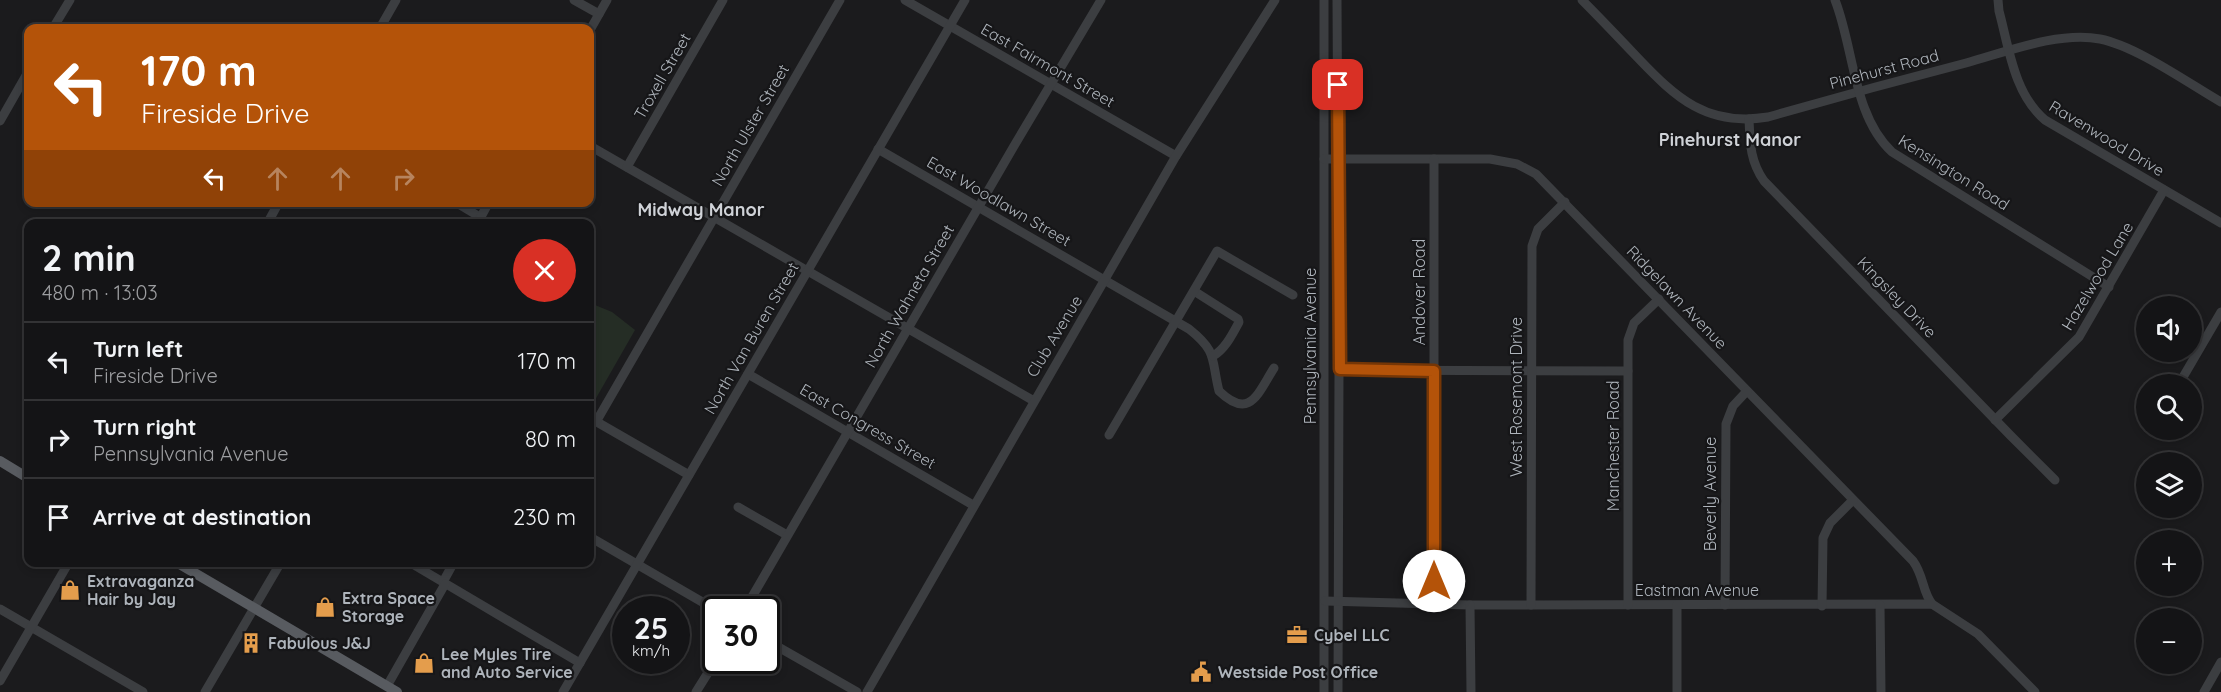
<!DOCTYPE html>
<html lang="en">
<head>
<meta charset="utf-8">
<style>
  body { margin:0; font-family:Quicksand,sans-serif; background:#212123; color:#f1f3f6; height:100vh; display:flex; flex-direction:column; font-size:22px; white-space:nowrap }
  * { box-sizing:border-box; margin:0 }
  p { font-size:20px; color:#9d9ea1 }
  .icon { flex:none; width:33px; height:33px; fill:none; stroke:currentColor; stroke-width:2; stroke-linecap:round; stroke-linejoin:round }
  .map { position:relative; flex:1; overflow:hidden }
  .drawer { position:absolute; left:24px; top:219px; width:570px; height:348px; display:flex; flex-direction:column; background:#141416; border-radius:12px; box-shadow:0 3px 9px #0003,0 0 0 2px #333335 }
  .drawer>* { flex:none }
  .banner { position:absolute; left:24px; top:24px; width:570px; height:183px; border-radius:12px; box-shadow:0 3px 9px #0003,0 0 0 2px #333335; background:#b45309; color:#fff; overflow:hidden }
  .fabs { position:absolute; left:2136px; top:296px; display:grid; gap:12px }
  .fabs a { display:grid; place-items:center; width:66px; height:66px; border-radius:50%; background:#141416; box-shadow:0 3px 9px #0003,0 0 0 2px #333335; font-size:30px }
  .speed { position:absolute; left:612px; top:596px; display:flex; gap:12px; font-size:30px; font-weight:700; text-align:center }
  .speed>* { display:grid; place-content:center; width:78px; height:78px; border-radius:50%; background:#141416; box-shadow:0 3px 9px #0003,0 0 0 2px #333335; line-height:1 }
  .speed small { font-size:15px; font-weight:400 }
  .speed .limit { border:3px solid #111; border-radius:9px; background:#fff; color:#111 }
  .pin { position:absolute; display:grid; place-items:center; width:51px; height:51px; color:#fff; margin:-26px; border-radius:12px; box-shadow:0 3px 9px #0006 }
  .me { position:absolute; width:66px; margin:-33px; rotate:0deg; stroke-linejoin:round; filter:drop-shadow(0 0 4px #0008) }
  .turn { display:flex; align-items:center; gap:21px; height:126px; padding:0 18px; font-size:27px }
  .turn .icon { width:78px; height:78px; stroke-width:2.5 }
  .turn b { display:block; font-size:42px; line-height:51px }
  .lanes { display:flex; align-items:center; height:57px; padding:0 18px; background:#0003; justify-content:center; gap:30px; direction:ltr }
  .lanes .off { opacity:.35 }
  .round { display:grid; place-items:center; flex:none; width:63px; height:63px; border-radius:32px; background:#212123 }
  .overview { display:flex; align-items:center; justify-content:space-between; height:102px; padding:0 18px }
  h1 { font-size:36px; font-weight:700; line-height:45px }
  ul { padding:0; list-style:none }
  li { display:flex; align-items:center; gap:18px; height:78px; padding:0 18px; border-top:2px solid #333335 }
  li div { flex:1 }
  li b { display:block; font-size:22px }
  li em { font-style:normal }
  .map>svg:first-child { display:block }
  .green { fill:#252d25 }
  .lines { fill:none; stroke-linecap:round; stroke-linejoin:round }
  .minor { stroke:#3c3e41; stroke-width:9 }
  .major { stroke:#585b60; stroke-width:10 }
  .route-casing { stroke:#753606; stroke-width:15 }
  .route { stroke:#b45309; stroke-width:10 }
  .labels { text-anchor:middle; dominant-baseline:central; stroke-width:4.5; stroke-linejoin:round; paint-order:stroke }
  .street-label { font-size:16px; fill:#aeb4bb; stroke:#161618 }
  .poi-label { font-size:16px; font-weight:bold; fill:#aeb4bb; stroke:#161618; text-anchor:start }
  .neighbourhood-label { font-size:18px; font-weight:bold; fill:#cfd2d7; stroke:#161618 }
</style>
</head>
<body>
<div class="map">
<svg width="2221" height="692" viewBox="0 0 2221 692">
  <rect width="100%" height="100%" fill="#1b1b1d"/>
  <path class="green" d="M590,303L612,312L635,330L595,400L590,396Z"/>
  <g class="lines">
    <g class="minor">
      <path d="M574,0L599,14"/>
      <path d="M905,0L1176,156"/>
      <path d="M1324,0V692"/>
      <path d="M1337,0L1339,370L1338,692"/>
      <path d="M1582,0C1601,19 1619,38 1637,57C1676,98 1707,127 1768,117C1834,98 1900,80 1966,63C2006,52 2059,31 2100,39C2136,46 2188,83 2221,102"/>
      <path d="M1835,0C1854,48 1853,116 1892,152L2109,287"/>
      <path d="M1998,0L1999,11C2009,48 2014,94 2045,120L2221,223"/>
      <path d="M53,28L70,0"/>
      <path d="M380,28L396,0"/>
      <path d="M590,30L607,0"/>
      <path d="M1749,119C1750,143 1750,161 1764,181L2011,436L2055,480"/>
      <path d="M0,121L28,72"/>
      <path d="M590,146L1034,401"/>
      <path d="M878,149L1189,329C1218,352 1211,359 1219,391C1250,421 1258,393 1274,368"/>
      <path d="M1324,159H1490L1517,164L1536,174L1913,561C1924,576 1922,591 1932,604"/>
      <path d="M1434,159V605"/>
      <path d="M627,167L723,0"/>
      <path d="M455,202L480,217"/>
      <path d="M267,224L279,202"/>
      <path d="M477,224L489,202"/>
      <path d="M1194,291L1238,319L1239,322C1232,335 1225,349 1213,356"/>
      <path d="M1339,370L1628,371"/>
      <path d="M748,374L973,505"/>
      <path d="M2179,384L2221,312"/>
      <path d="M590,418L689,475"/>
      <path d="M1995,420L2079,337L2164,190"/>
      <path d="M596,422L840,0"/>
      <path d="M1109,435L1217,251L1293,295"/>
      <path d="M738,507L787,535"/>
      <path d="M590,537L716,610"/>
      <path d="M409,562L580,663"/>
      <path d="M443,582L454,562"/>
      <path d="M1325,601L1470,605L1932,604L1978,634L2035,692"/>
      <path d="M1470,605L1471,692"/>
      <path d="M1531,605L1532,246L1538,229L1565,202"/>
      <path d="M1628,605V340L1634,323L1659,299"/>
      <path d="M1725,605L1726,424L1733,406L1747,391"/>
      <path d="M1880,605L1881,692"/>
      <path d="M1822,606L1823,538L1830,523L1853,500"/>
      <path d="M0,609L143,692"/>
      <path d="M745,609L1014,146L1101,0"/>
      <path d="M766,640L857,692"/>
      <path d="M0,681L69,562"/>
      <path d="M387,686L445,584"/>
      <path d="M205,692L281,562"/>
      <path d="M563,692L965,0"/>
      <path d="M696,692L716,660"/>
      <path d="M867,692L1176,156L1275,0"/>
      <path d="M1677,692V605"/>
      <path d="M2204,692L2221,662"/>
    </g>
    <g class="major">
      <path d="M0,461L28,478"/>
      <path d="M176,562L397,692"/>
    </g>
  </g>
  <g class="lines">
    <g class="route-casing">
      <path id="route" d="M1338,85L1340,369L1434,371V581"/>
    </g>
    <use href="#route" class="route"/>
  </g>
  <defs>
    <g id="shop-bare" transform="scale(1.62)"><path d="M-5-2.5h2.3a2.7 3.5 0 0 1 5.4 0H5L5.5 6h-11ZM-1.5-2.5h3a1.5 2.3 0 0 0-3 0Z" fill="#e49d4c" stroke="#161618" stroke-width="2.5" paint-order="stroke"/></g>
    <g id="office-bare" transform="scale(1.62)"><path d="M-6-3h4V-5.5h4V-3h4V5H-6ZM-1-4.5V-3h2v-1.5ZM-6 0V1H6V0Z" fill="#e49d4c" stroke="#161618" stroke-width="2.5" paint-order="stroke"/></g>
    <g id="building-bare" transform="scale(1.62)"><path d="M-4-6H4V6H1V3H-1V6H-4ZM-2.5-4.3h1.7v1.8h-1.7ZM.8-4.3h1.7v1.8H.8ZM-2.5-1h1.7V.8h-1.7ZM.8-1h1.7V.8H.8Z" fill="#e49d4c" stroke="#161618" stroke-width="2.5" paint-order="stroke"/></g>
    <g id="civic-bare" transform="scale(1.62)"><path d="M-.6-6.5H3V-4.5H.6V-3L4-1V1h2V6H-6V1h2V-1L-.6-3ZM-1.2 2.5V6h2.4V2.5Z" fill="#e49d4c" stroke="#161618" stroke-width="2.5" paint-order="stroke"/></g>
  </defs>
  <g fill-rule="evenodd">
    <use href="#shop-bare" x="70" y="590"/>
    <use href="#shop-bare" x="325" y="607"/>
    <use href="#office-bare" x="1297" y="635"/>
    <use href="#building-bare" x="251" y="643"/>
    <use href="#shop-bare" x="424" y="663"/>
    <use href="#civic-bare" x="1201" y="672"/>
  </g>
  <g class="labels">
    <g class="street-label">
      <text transform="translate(1048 65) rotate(30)">East Fairmont Street</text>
      <text transform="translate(1884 69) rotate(-15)">Pinehurst Road</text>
      <text transform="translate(662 76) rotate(-60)">Troxell Street</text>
      <text transform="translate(750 125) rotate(-60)">North Ulster Street</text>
      <text transform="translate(2107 138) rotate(31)">Ravenwood Drive</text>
      <text transform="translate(1954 172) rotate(32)">Kensington Road</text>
      <text transform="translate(999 201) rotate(30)">East Woodlawn Street</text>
      <text transform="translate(2097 276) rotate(-59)">Hazelwood Lane</text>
      <text transform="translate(1419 292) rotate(-90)">Andover Road</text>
      <text transform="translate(909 296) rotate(-60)">North Wahneta Street</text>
      <text transform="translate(1677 297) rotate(46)">Ridgelawn Avenue</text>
      <text transform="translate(1897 297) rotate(46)">Kingsley Drive</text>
      <text transform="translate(1054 336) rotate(-59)">Club Avenue</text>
      <text transform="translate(751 338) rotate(-60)">North Van Buren Street</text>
      <text transform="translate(1310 346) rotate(-90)">Pennsylvania Avenue</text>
      <text transform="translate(1516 397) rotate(-90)">West Rosemont Drive</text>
      <text transform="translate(868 426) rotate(30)">East Congress Street</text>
      <text transform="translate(1613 446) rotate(-90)">Manchester Road</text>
      <text transform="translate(1710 494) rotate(-90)">Beverly Avenue</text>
      <text x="1697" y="590">Eastman Avenue</text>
    </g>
    <g class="poi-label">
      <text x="87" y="581">Extravaganza<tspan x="87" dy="18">Hair by Jay</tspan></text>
      <text x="342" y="598">Extra Space<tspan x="342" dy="18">Storage</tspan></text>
      <text x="1314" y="635">Cybel LLC</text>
      <text x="268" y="643">Fabulous J&amp;J</text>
      <text x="441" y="654">Lee Myles Tire<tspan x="441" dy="18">and Auto Service</tspan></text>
      <text x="1218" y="672">Westside Post Office</text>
    </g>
    <g class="neighbourhood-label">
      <text x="1730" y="139">Pinehurst Manor</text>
      <text x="701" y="209">Midway Manor</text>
    </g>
  </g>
</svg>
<div class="fabs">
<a><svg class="icon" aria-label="sound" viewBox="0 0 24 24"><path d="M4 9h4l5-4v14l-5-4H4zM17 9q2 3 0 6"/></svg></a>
<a><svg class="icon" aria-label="search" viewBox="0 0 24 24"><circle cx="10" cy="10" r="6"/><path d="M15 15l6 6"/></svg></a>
<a><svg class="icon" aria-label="layers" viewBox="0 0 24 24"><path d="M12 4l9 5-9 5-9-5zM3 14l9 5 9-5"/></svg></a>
<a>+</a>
<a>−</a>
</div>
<div class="speed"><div>25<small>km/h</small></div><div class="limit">30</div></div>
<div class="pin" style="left:1338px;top:85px;background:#d93025"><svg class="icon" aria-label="arrive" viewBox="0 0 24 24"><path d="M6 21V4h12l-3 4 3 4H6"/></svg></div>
<svg class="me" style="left:1434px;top:581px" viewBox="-20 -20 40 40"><circle r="19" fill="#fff"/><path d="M0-13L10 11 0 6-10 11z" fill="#b45309"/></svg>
<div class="banner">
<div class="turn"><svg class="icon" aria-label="left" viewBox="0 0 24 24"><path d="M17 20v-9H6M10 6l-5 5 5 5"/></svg><div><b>170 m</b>Fireside Drive</div></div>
<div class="lanes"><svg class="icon" aria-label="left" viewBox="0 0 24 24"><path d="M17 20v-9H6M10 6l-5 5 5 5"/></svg><svg class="icon off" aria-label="ahead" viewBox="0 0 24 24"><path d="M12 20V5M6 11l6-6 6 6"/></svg><svg class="icon off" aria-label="ahead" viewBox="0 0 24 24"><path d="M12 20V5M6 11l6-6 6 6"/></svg><svg class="icon off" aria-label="right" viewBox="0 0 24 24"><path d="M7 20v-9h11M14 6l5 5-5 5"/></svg></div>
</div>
<section class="drawer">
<div class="overview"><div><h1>2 min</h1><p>480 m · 13:03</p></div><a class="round" style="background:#d93025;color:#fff"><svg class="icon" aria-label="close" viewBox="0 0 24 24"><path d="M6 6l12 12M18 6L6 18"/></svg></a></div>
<ul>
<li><svg class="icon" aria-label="left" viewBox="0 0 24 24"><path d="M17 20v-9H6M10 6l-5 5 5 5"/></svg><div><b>Turn left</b><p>Fireside Drive</p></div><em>170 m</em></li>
<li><svg class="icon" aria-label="right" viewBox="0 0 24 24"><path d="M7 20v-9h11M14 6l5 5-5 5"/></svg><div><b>Turn right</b><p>Pennsylvania Avenue</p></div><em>80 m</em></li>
<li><svg class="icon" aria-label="arrive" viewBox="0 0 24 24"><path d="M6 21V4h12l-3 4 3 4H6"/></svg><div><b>Arrive at destination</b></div><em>230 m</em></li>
</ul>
</section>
</div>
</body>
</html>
